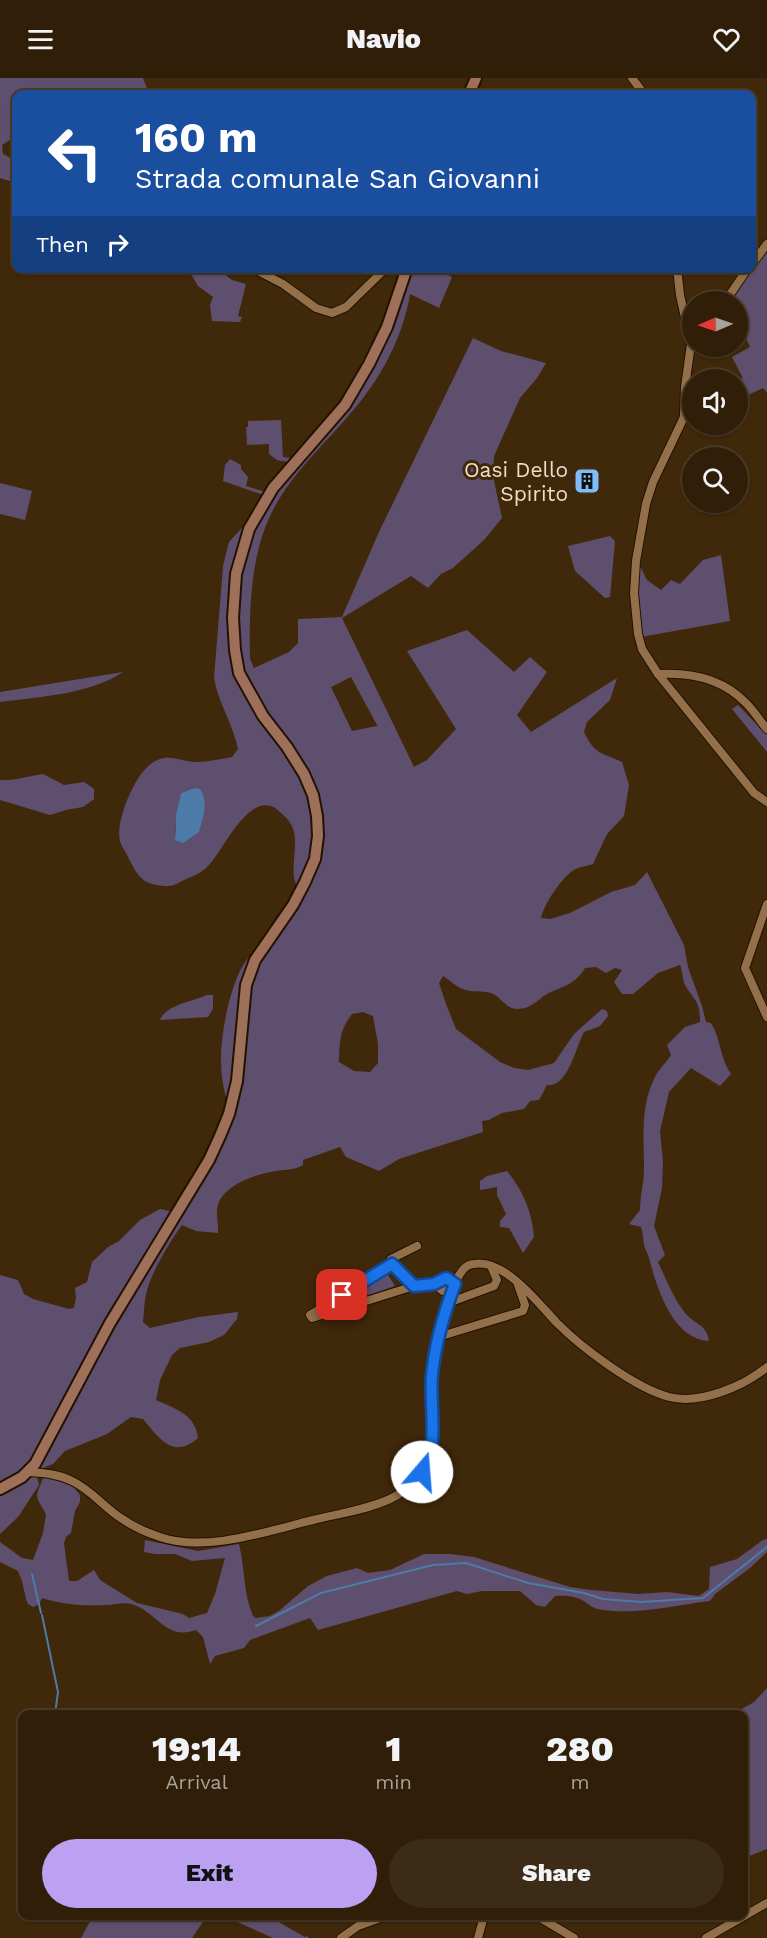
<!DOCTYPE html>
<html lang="en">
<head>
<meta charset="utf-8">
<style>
  body { margin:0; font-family:"Work Sans",sans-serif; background:#3c2b16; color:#f1f3f6; height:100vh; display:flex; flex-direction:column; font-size:22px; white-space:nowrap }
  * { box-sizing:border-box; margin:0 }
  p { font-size:20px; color:#a8a29c }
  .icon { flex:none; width:33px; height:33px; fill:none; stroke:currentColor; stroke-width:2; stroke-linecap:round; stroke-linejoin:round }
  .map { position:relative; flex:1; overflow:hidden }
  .side { position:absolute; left:18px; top:1632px; width:730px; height:210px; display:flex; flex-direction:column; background:#301e08; border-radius:12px; box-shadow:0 2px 4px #0004,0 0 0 2px #4b3c29 }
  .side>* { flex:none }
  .hud { position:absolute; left:12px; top:12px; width:744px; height:183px; border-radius:12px; box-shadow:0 2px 4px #0004,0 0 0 2px #4b3c29; background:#1a4fa0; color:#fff; overflow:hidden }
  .needle { width:39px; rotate:268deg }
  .tools { position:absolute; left:682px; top:213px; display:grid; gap:12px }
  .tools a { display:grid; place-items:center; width:66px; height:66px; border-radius:50%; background:#301e08; box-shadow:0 2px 4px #0004,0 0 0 2px #4b3c29; font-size:30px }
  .pin { position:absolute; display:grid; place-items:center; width:51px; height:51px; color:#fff; margin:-26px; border-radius:12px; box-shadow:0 3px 9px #0006 }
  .me { position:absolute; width:66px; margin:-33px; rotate:18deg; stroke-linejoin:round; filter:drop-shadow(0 0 4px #0008) }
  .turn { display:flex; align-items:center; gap:21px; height:126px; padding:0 24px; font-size:27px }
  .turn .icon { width:78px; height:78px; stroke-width:2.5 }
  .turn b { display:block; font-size:42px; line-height:51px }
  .then { display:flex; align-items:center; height:57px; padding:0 24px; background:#0003; gap:12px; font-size:22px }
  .eta { display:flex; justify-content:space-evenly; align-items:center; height:102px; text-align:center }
  .eta b { font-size:36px; font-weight:800; line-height:42px }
  .primary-button { display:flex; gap:12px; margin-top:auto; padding:12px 24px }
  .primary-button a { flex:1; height:69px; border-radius:36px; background:#bca0f2; color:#111; font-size:24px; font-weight:800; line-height:69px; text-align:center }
  .primary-button a+a { background:#3c2b16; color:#f1f3f6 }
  header { display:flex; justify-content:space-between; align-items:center; height:78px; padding:0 24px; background:#301e08; font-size:27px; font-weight:800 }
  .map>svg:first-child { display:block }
  .green { fill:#5f4f6e; fill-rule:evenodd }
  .water { fill:#4d7ba7 }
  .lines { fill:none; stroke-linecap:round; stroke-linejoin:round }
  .stream { stroke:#4d7ba7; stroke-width:2 }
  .street-casing { stroke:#231201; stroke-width:10 }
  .secondary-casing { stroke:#231201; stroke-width:14 }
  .street { stroke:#937049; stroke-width:8 }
  .secondary { stroke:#9f7059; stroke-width:10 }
  .route-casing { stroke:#114b97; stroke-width:15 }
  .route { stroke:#1a73e8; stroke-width:10 }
  .labels { text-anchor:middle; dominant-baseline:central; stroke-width:6; stroke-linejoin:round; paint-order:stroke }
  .poi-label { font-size:21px; fill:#f0dcc7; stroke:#40280a; text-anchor:end }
</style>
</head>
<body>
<header><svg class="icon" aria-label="menu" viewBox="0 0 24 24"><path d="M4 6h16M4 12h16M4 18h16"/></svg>Navio<svg class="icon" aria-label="heart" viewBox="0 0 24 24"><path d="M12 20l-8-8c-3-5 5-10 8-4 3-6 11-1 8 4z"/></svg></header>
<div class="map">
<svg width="767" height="1860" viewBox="0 0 767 1860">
  <rect width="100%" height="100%" fill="#40280a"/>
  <g class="green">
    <path d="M0,0H143L149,16H16V58L2,67L3,76L16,83V105L0,100Z"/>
    <path d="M767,172V315L763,310L744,319L738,311V303L743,300L732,279L750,269L738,242V224L729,223Z"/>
    <path d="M188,191H218L232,202L246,206L238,238L242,239L240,244L212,243L210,227L213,219L198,208Z"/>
    <path d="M414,191H437L452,199L439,230L410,216C403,260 379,304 349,337C322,369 289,398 270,438C250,481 249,535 250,581L254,590L289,574L298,565V541L342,539L379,454L473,260L501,273L546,285L537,300L520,320L494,378L493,398L502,440L484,462L453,490L441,496L428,510L411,498L342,540L414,689L427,682L456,651L407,573L467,552L514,594L530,579L547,594L517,637L531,654L617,600L610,622L587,644L584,654C595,677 601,674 622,684L629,707L624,738L607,756L593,786C587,788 579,789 574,792C562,799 544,826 541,840L550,841L570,835L611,814L635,807L647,794L684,867L688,889L702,928L706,944L711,945C721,961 720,981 731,996L720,1008L691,990L669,1014L660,1053L663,1084L662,1110L654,1148L665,1177L658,1184C666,1201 674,1221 685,1235C696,1248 706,1245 709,1263C672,1261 657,1210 649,1180C648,1176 645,1171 644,1167C643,1160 643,1155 641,1149L629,1146L640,1132C640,1118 644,1105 644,1091C644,1060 640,1028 655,999C659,991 666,985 671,977L667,967L685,949L700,944C700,922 695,924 685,907C682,901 683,894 680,887L658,895L633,916H622L614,904L622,892L615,890L606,895L596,889L585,890C575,907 563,908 547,916C537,922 531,931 518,931C505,931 502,919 491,915C482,912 472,915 463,911C456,909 450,902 443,898L439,905L446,926L456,951L500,984L514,990L528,992L554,985L574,956L602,931L607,933L608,938L600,948L584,954C576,968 568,1010 547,1007L539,1022L530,1023L524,1031L502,1035L489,1042L482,1043L483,1054L399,1081L379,1093L346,1079L340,1069L303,1082V1087C293,1093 283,1091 271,1094C253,1097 223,1108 218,1127C215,1137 219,1145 218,1155L196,1153L182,1147C170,1163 150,1197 146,1216C144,1225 144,1235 143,1244L150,1250L199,1239L238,1234L237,1241L224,1257L209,1264L180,1270L172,1277L160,1302L156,1322C176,1331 195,1336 198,1360C173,1382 159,1360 143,1341L131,1339L107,1356L65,1373L53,1386L0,1407V1197L18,1202L24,1216L33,1221L69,1231L74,1230L76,1220L75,1210L87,1204L92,1184L108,1169L119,1163L140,1142L160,1131L169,1133L187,1129L216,1081L233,1043C227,1024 221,1004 221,984C220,958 232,888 255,874C260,871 267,870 272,868L303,815C300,811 295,805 294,800C291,777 304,753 282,736C279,733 275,729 271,728C246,720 223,772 209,787C203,794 194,798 186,801C180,804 174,808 169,808C143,808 138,799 128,779C126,774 121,768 120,763C115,743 135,696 152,685C170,674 179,684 196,684C208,684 220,681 232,679L238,671C233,646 217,622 214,600L223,488L229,464L278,410L382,269ZM351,599L377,647V648L352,653L331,609ZM194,710L175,762V749L181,715ZM363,934L373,938L378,966V985L370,994L354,993L339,984C340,963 339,953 352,936Z"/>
    <path d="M281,342L283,379L291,380L288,384L277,382L269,376V366L247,367L246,349H248V343Z"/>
    <path d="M230,381L241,387V391L248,399L246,408L266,414L263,417L223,403L225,387Z"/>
    <path d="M0,405L32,413L25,442L0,436Z"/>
    <path d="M610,458L615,463L610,519L605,520L575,493L568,468Z"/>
    <path d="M721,477L730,543L641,559L636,524L639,486L647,502L661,512L671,502L680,506L703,482Z"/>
    <path d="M123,594C90,616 40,619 0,624V614Z"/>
    <path d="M738,627L767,657V674L732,631Z"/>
    <path d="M43,696L64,707L84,704L94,711V721L83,729L66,732L50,737L0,722V702C14,703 29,698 43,696Z"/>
    <path d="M207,917H213V931L208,939L160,942C166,927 191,924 207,917Z"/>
    <path d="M507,1093C523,1113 532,1133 534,1159L523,1175L509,1150L500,1149V1143L506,1136L497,1117V1109L480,1112V1103L487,1098Z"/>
    <path d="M388,1197L395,1208L357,1221L354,1215Z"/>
    <path d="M33,1398H37L39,1407L18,1439L0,1456V1418Z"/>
    <path d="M44,1398L73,1408L80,1417V1424L75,1433L71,1455L66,1459L64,1465L69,1503H77L94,1492L100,1502L137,1525L183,1536L189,1540L207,1535L215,1516L225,1480L192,1483L175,1476H155L144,1474L145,1462L198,1473L239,1466C245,1490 243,1515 253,1538L256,1540L270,1538L280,1532L308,1508L327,1498L357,1490L368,1495L390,1492L424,1476H450L474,1479L570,1509L591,1512L638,1516L667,1514L699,1518L709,1511L710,1489L737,1481L763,1462L767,1461V1474L750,1490L715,1516L710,1523C676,1527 637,1537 603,1532C593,1531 590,1527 582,1522C575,1518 564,1517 555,1518L545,1529L536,1527L520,1513H482L467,1516L457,1513L318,1552L310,1540L250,1562L244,1570L215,1578L210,1586L203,1559L196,1552C165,1563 157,1533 131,1526C124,1524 115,1527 107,1527C85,1528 64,1527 42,1520L39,1526L33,1529L28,1526L26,1521L22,1503L18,1493L0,1484V1464L22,1480L33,1482L43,1455L46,1436C34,1416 35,1421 44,1398Z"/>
    <path d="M767,1610V1771L744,1780V1636H733L754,1624Z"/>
    <path d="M93,1838H207L192,1860H81Z"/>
    <path d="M224,1838H268L305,1859L308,1858V1860H273Z"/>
  </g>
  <path class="water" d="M194,710L200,711C209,725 203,740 199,754L183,765L175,762L176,737L181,715Z"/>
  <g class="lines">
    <g class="stream">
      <path d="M32,1496L41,1535"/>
      <path d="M42,1537L58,1614L55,1636"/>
      <path d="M256,1548L321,1515L433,1487L466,1485L528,1505L584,1515L603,1521L641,1524L703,1520L767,1469"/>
    </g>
    <g class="street-casing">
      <g id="street">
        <path d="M632,0L644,16"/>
        <path d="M752,186L767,166"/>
        <path d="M677,190L680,217L691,266L685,309L684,339L653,404L646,426L636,483L634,515L638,556L642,571L658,596L754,715L767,724"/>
        <path d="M258,193L283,206L316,230L332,235L346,229L386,190"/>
        <path d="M725,224L748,190"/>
        <path d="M658,596C690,594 723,601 746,625C754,633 760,643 767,651"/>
        <path d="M767,826L745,890L767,939"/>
        <path d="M392,1187L391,1181L417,1168"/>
        <path d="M414,1208L392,1187L310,1237L312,1240L414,1208L434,1206L445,1200L455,1206L443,1213L434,1206"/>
        <path d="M448,1225L494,1208L497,1202L491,1188"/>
        <path d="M438,1259L523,1233L525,1227L518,1207"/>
        <path d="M29,1394C44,1395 58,1396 72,1403C93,1413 105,1431 124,1442C135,1450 148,1455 160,1459C205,1475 268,1453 313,1442C338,1436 366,1432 390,1421C401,1416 409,1409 417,1400C441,1373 429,1331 432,1298C434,1275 448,1211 462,1193C465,1189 470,1186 474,1186C505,1181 538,1225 557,1245C582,1270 635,1310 669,1319C700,1327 744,1308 767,1289"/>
        <path d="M537,1838L574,1860"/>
        <path d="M341,1860L358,1848L386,1838"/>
        <path d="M478,1860L484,1838"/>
        <path d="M706,1860L767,1825"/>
      </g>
    </g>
    <g class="secondary-casing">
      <g id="secondary">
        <path d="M469,16L476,0"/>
        <path d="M0,1411L22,1399L35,1386L110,1245L209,1082L220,1058L229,1036L237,1003L246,907L255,882L293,827L305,804L315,781L318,758L317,738L313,717L304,696L287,669L263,638L239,595L235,572L233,540L236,496L249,451L273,410L345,327L369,286L387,249L407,190"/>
      </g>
    </g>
    <use href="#street" class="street"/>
    <use href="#secondary" class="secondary"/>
  </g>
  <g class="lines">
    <g class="route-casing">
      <path id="route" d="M342,1217L392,1186L414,1208L434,1206L446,1200L455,1206C444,1235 435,1266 432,1297C429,1325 440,1370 422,1394"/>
    </g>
    <use href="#route" class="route"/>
  </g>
  <defs>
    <g id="building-square" transform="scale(1.35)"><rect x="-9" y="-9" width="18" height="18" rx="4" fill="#7ebdf9" stroke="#40280a"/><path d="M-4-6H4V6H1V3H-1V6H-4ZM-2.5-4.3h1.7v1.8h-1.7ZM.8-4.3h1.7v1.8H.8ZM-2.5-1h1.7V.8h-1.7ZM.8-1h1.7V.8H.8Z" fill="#111"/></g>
  </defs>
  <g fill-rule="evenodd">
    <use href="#building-square" x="587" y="403"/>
  </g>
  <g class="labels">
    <g class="poi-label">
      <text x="568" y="391">Oasi Dello<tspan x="568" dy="24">Spirito</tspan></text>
    </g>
  </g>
</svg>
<div class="tools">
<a><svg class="needle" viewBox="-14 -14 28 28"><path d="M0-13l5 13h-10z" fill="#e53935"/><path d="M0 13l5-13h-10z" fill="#a8a29c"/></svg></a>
<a><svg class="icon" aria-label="sound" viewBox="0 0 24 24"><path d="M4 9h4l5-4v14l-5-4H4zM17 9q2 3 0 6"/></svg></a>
<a><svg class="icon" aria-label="search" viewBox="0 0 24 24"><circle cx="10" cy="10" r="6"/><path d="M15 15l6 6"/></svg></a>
</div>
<div class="pin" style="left:342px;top:1217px;background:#d93025"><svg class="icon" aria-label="arrive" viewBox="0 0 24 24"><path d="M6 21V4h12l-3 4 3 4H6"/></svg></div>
<svg class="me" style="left:422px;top:1394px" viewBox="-20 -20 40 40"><circle r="19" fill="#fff"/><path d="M0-13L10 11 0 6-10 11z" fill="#1a73e8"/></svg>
<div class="hud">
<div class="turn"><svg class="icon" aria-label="left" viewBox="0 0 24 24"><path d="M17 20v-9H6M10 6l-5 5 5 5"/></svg><div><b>160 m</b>Strada comunale San Giovanni</div></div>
<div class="then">Then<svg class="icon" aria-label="right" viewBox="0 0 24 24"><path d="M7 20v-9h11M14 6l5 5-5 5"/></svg></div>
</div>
<section class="side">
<div class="eta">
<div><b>19:14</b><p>Arrival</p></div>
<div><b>1</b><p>min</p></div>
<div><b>280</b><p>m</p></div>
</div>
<div class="primary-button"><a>Exit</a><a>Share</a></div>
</section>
</div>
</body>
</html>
